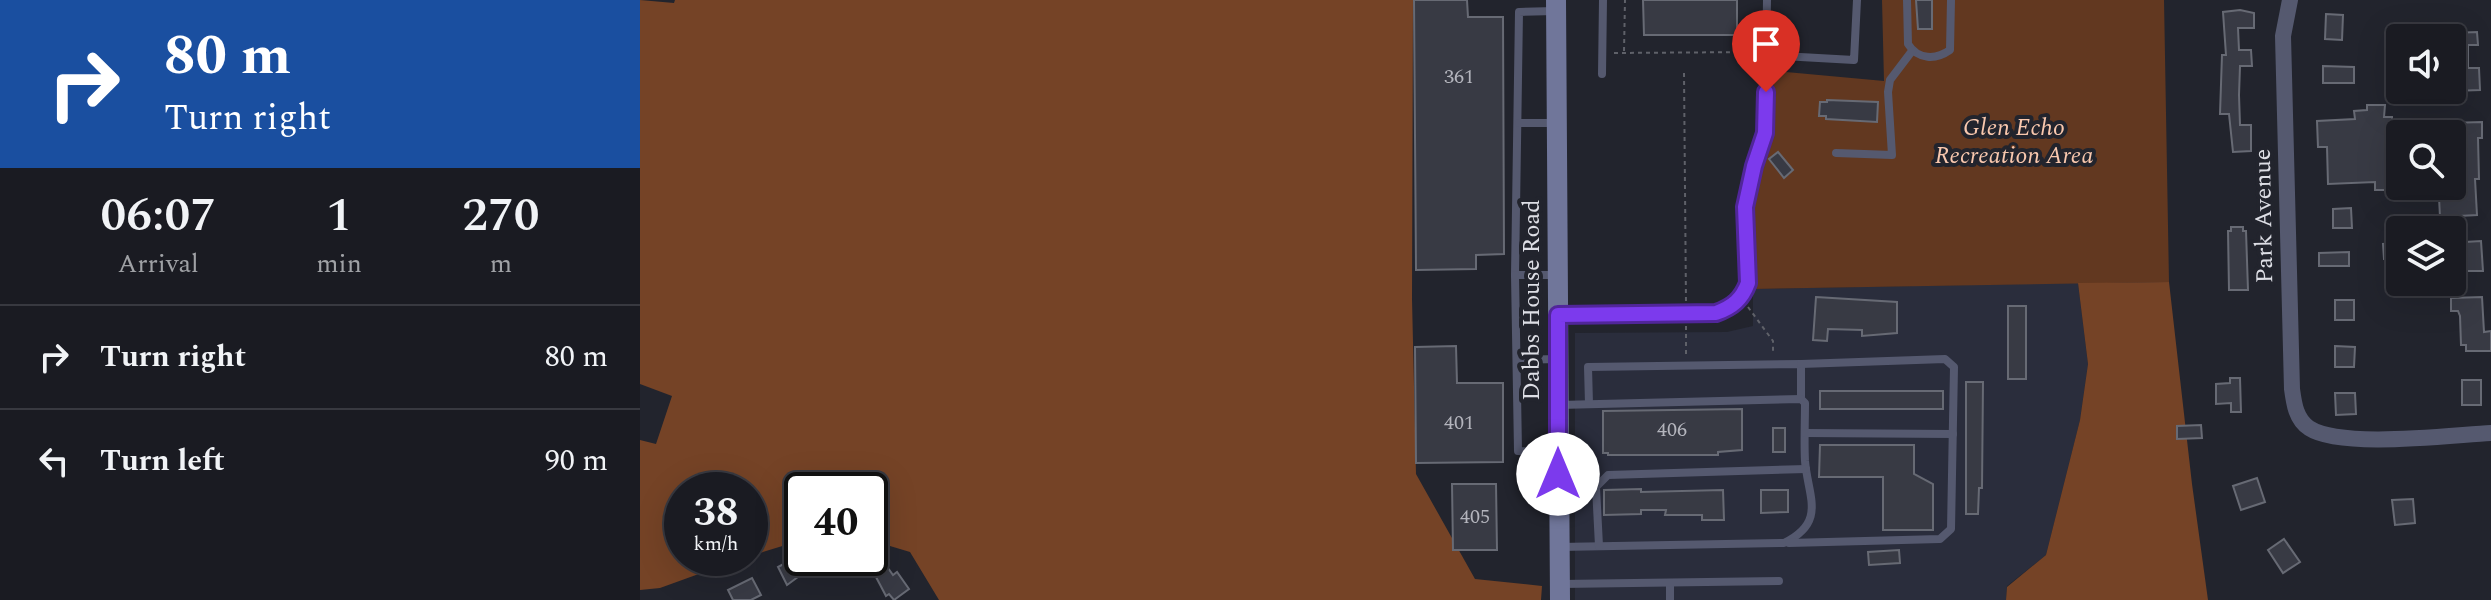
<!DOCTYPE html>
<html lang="en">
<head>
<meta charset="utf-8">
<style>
  body { margin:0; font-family:Spectral,serif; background:#23242a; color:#f1f3f6; height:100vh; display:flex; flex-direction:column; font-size:30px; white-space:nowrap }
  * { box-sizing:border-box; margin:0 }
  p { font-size:26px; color:#9fa1a5 }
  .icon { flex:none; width:44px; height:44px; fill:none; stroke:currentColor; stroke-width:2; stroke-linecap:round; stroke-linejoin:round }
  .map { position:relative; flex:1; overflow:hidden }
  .sheet { display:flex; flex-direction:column; background:#1a1b22; width:640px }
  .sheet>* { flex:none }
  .hud { background:#1a4fa0; color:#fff; overflow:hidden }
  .tools { position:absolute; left:1746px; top:24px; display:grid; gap:16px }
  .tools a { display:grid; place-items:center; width:80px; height:80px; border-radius:8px; background:#1a1b22; box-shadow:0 8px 32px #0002,0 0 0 2px #383940; font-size:40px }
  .speed { position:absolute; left:24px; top:472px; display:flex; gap:16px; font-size:40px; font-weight:700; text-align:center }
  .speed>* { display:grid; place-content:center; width:104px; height:104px; border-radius:50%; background:#1a1b22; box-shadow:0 8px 32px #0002,0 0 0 2px #383940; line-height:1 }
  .speed small { font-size:20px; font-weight:400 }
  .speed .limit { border:4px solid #111; border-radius:12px; background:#fff; color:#111 }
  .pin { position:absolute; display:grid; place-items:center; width:68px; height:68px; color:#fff; margin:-82px -34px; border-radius:50% 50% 50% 0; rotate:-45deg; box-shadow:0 0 8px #0007 }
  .pin .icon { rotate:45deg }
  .me { position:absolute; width:88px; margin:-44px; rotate:0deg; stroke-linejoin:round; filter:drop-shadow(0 0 6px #0008) }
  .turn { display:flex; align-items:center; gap:28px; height:168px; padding:0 32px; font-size:36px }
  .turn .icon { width:104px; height:104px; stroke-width:2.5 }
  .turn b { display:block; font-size:56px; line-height:68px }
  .eta { display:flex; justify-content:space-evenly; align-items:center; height:136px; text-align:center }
  .eta b { font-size:48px; font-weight:600; line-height:56px }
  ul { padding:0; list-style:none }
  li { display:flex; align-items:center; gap:24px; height:104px; padding:0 32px; border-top:2px solid #383940 }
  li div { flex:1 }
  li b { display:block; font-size:30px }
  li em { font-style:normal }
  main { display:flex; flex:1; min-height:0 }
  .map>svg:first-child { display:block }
  .built { fill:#2a2d3c }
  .green { fill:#623820 }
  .forest { fill:#754326 }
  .building { fill:#383a44; stroke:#676a74; stroke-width:2 }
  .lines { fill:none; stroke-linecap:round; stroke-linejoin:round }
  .path { stroke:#5f6169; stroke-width:2; stroke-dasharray:4 4; stroke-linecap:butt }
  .lane { stroke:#55596f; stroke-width:8 }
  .street { stroke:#55596f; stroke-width:16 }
  .secondary { stroke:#70769a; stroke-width:20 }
  .route-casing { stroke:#51269a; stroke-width:20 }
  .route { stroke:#7c3aed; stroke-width:14 }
  .labels { text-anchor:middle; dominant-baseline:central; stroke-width:8; stroke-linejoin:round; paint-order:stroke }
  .number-label { font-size:20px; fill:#b4b5bd }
  .park-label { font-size:24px; font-style:italic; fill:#f9c8ae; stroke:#22242d }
  .street-label { font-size:24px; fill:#dddee5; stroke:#22242d }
</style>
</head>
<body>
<main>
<section class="sheet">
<div class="hud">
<div class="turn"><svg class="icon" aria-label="right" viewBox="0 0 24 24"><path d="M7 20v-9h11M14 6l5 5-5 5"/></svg><div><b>80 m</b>Turn right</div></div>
</div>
<div class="eta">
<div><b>06:07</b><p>Arrival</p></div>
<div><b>1</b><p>min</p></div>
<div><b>270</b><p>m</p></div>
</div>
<ul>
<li><svg class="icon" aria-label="right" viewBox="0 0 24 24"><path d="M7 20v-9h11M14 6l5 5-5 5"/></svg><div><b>Turn right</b></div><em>80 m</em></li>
<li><svg class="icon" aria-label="left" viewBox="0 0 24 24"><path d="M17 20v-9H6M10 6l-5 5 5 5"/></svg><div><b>Turn left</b></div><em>90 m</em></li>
</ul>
</section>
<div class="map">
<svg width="1851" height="600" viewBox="0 0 1851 600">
  <rect width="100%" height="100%" fill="#22242d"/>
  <path class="built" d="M1438,283L1448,364L1440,420L1406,555L1367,586L1366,600H935V333L1087,332L1113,326V289Z"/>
  <path class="green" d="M1242,0H1524L1529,282L1113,289L1115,195L1132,133L1134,71L1244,81Z"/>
  <g class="forest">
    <path d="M0,0L34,3L35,0H773L772,299L776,474L835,579L902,586L901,600H299L270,552L230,540V490H162V540L110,556V490H42V558H103L20,588L0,590V440L16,444L32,396L0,384Z"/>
    <path d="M1529,282L1552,484L1568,600H1366L1367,587L1406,555L1440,420L1448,364L1438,283Z"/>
  </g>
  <g class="building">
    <path d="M774,0H827L828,17H863L864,254L836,255V269L776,270Z"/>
    <path d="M1003,0H1097V35H1004Z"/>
    <path d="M1276,0H1292V29H1278Z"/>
    <path d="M1600,10L1614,13V28H1598L1599,50H1611L1612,66H1600L1599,95L1600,125H1611V151L1593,152L1589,114H1580L1582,55H1586L1583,12Z"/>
    <path d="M1686,14L1703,15L1702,40L1685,39Z"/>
    <path d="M1837,32L1838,45H1828V68H1839L1840,90L1812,91V33Z"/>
    <path d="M1683,66L1714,67V83H1683Z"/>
    <path d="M1187,100L1238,102L1237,122L1186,119V116H1179L1180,102H1187Z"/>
    <path d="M1727,105H1745L1744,117H1752L1753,160H1747L1748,190H1735V182L1688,184L1687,147H1678L1677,121L1715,119L1714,111L1727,110Z"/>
    <path d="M1842,122V138H1838L1839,179H1835L1837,215L1800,217L1799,197H1812V166H1820L1819,138H1812V134H1808V123Z"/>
    <path d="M1138,152L1153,170L1144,178L1129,159Z"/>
    <path d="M1711,208L1712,228H1693V209Z"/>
    <path d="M1591,227H1603V231H1606L1608,290H1589L1588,231H1591Z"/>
    <path d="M1841,241L1843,271H1821L1820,257H1826L1825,242Z"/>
    <path d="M1756,243L1757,258L1744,259L1743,244Z"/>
    <path d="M1709,252V266H1679V253Z"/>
    <path d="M1176,297L1257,302V333L1222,336V330L1188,329L1187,341L1173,340Z"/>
    <path d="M1842,297L1844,332L1851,331V351H1826V345H1821L1820,316L1818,311H1811V298Z"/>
    <rect x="1695" y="300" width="19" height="20"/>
    <rect x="1368" y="306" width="18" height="73"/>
    <path d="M816,346L817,383H863V462L776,463L775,347Z"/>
    <path d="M1695,346L1715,347L1714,367H1695Z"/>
    <path d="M1590,378H1600L1601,412H1591V403L1576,404V384L1590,383Z"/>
    <rect x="1822" y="380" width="19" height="25"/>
    <path d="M1326,382H1343L1342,488H1339L1338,514H1326Z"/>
    <rect x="1180" y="391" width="123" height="18"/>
    <path d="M1695,393H1715L1716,414L1696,415Z"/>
    <path d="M1102,409V450L1078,452V455H968V453H963V411Z"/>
    <path d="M1561,425L1562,438L1537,439V426Z"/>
    <rect x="1133" y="428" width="12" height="24"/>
    <path d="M1180,445H1274V474L1293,484V530H1243V477H1179Z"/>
    <path d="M1617,478L1625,502L1601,510L1593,486Z"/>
    <path d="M812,484H856L857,550H813Z"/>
    <path d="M1001,489V492L1083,490L1084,520H1062V515H1025L1026,510H1001V514L964,515V490Z"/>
    <path d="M1121,490H1148V512L1121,513Z"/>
    <path d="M1773,499L1775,523L1755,525L1752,500Z"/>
    <path d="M1644,539L1660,562L1643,573L1628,550Z"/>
    <path d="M1259,550L1260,563L1229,565L1228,552Z"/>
    <path d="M158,556L166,571L147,585L138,567Z"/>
    <path d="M248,568L253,575L257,572L269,589L254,600L249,594L246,596L236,577Z"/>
    <path d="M112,578L121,595L111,600H93L88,590Z"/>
  </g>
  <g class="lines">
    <g class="path">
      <path d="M984,51L985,0"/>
      <path d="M974,53L1115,52"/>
      <path d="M1044,73L1046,304"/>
      <path d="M1108,307L1133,341V352"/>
      <path d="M1046,326V356"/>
    </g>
    <g class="lane">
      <path d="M1267,0L1268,44C1278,60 1296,60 1310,50L1311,0"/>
      <path d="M915,11L879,12L875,275H918"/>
      <path d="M1127,55L1214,60L1217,0"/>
      <path d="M962,74L963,0"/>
      <path d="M879,123H914"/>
      <path d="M1196,153L1252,155L1248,92L1250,80L1272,51"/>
      <path d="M875,275L878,451L917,452"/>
      <path d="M921,315L1076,313C1093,307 1102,299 1108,283L1105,207L1114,166L1125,133L1127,0"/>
      <path d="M877,360L918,359"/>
      <path d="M949,404L948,367L1161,364V399"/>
      <path d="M919,405L1161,399L1165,403C1165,422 1164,442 1165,461C1168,497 1187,522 1144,543L919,547"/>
      <path d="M1165,433L1313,434"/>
      <path d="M1149,543L1300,539L1311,529L1314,367L1305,359L1161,364"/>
      <path d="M959,546L956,487L968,475L1166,469"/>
      <path d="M1030,583V600"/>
      <path d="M921,584L1139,581"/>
    </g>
    <path class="street" d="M1650,0L1643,36L1652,389C1654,404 1656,419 1669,428C1701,449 1811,435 1851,433"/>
    <path class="secondary" d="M916,0L920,600"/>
  </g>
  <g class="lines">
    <g class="route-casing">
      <path id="route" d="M918,474V315L1076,313C1093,307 1102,299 1108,283L1105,207L1114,166L1125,133L1126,92"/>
    </g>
    <use href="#route" class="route"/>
  </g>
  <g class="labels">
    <g class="number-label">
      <text x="819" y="77">361</text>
      <text x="819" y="423">401</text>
      <text x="1032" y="430">406</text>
      <text x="835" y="517">405</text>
    </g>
    <g class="park-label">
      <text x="1374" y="128">Glen Echo<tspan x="1374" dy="28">Recreation Area</tspan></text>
    </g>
    <g class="street-label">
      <text transform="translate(1624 216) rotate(-91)">Park Avenue</text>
      <text transform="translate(892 300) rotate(-90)">Dabbs House Road</text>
    </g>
  </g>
</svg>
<div class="tools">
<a><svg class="icon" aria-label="sound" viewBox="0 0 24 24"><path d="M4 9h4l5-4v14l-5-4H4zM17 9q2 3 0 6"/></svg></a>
<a><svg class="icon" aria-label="search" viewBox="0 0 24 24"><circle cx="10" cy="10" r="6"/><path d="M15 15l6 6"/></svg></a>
<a><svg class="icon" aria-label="layers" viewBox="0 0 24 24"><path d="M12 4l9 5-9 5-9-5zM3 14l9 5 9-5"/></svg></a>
</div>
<div class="speed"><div>38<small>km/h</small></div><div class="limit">40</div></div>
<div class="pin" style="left:1126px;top:92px;background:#d93025"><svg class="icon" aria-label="arrive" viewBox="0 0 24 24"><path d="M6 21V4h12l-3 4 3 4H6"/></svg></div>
<svg class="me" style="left:918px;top:474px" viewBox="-20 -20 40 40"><circle r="19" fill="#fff"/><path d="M0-13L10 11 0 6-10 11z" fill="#7c3aed"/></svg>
</div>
</main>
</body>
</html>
